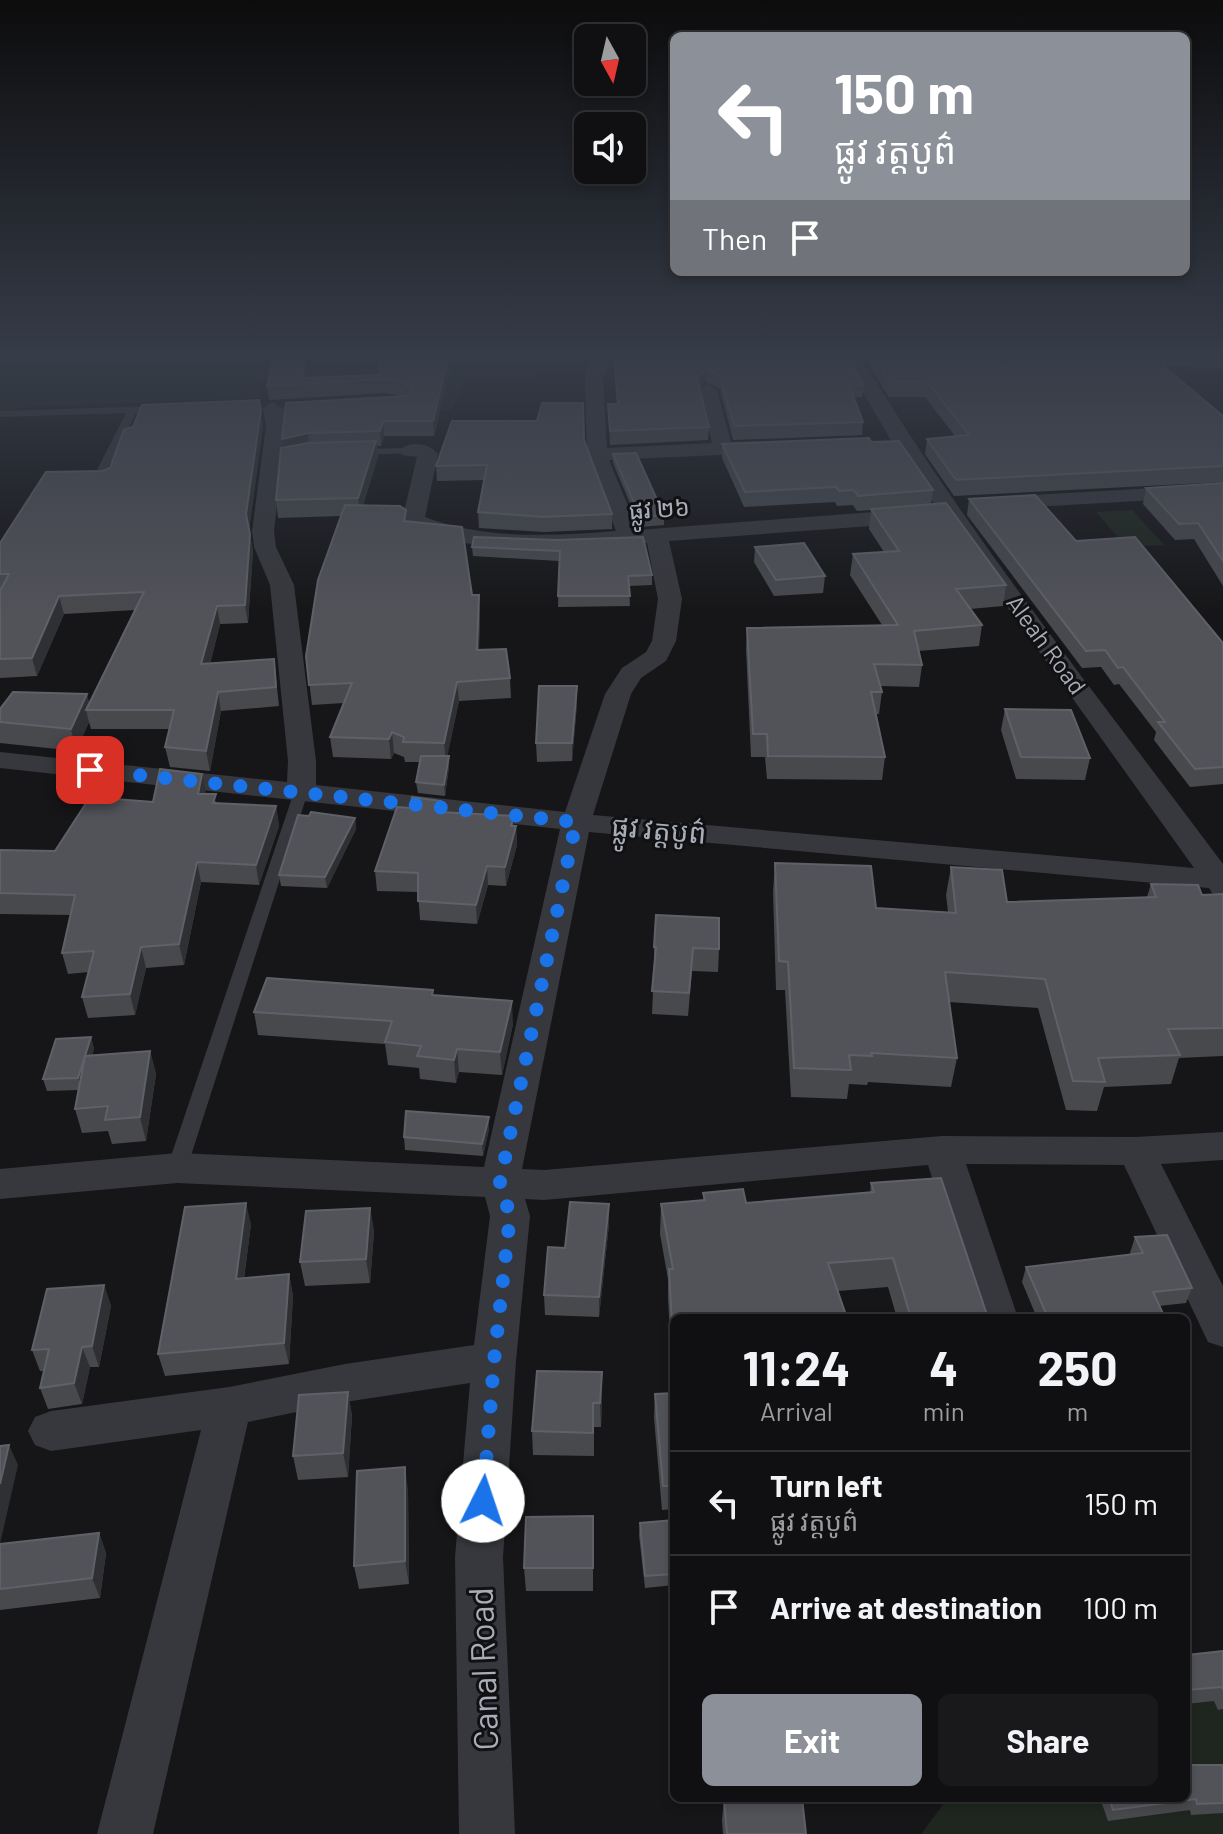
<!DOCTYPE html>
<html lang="en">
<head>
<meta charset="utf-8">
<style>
  body { margin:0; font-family:Barlow,"Noto Sans Khmer",sans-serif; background:#19191b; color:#f1f3f6; height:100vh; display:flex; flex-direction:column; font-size:30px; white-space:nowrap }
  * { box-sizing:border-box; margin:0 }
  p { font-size:26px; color:#9c9d9f }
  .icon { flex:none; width:44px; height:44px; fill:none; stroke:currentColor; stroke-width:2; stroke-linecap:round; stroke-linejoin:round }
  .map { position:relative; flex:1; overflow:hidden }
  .details { position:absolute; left:670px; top:1314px; width:520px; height:488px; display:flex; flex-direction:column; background:#101012; border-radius:12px; box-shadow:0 4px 12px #0003,0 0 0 2px #303032 }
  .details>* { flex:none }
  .banner { position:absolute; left:670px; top:32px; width:520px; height:244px; border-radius:12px; box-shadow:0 4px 12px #0003,0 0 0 2px #303032; background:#8c9099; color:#fff; overflow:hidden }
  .needle { width:52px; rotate:172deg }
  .buttons { position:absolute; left:574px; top:24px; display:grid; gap:16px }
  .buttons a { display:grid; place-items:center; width:72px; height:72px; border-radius:12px; background:#101012; box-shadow:0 4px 12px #0003,0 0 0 2px #303032; font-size:40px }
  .pin { position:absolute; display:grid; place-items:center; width:68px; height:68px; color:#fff; margin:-34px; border-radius:16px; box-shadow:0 4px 12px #0006 }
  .me { position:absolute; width:88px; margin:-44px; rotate:4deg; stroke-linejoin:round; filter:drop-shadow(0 0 6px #0008) }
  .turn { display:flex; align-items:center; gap:28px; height:168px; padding:0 32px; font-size:36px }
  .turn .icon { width:104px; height:104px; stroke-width:2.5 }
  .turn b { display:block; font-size:56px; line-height:68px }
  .then { display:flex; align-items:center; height:76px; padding:0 32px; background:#0003; gap:16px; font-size:30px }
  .eta { display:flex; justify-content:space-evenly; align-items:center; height:136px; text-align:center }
  .eta b { font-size:48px; font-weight:700; line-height:56px }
  .cta { display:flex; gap:16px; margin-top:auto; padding:16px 32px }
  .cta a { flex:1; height:92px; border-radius:12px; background:#8c9099; color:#fff; font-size:32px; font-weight:700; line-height:92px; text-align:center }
  .cta a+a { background:#19191b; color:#f1f3f6 }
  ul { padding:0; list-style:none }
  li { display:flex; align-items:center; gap:24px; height:104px; padding:0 32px; border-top:2px solid #303032 }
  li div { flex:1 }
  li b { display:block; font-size:30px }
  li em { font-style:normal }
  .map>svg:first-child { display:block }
  .green { fill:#1e261f }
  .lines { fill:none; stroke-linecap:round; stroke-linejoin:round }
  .service { fill:#37383d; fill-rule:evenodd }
  .minor { fill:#37383d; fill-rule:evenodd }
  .wall { fill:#47494d }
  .shaded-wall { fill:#2f3033 }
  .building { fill:#525359; stroke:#5f6168; stroke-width:2 }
  .route { stroke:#1a73e8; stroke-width:14; stroke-dasharray:0 25.2 }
  .labels { text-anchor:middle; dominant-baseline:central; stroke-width:6; stroke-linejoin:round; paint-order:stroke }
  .far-street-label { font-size:24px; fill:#a8adb8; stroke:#111113 }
  .street-label { font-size:28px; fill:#a8adb8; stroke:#111113 }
  .near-street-label { font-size:34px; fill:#a8adb8; stroke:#111113 }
</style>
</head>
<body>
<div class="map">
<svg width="1223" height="1834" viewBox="0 0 1223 1834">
  <rect width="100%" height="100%" fill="#161618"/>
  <g class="green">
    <path d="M0,358H570C545,383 501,382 467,380L451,410L280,426L279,406L431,399L397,375L260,380L261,398L30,407L0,412Z"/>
    <path d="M1132,510L1164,545L1126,547L1096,512Z"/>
    <path d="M1223,1677V1834H921L948,1798H1186V1685Z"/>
  </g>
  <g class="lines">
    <g class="service">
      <path d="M158,406L163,409L161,411L136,413L106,472L101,475L96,472L126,413L0,417V411Z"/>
      <path d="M409,448L414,451L413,453L359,455L354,452L359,449Z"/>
      <path d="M301,788L308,792L187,1168L184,1173L177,1175L170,1173L167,1168L294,792Z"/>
    </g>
    <g class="minor">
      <path d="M590,358H608L603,381L607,448L712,443L699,390L708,384L717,390L731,442L765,441L775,447L765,453L609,460L638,530L912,509L923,516L912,523L669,541L682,599L676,641L666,661L641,678L631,694L593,815L1194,868L940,513L892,442L843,358H861C969,535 1099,698 1223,864V896L1212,893L1209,888L589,832L522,1169L544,1170L942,1136L1136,1137L1223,1132V1160L1161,1164L1223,1286V1347L1208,1342L1124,1165L966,1164L1018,1318H976L928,1165L544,1200L525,1199L530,1216L516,1361L503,1557L515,1834H459L455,1557L470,1383L345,1402L248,1422L153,1834H97L201,1430L51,1451L35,1445L28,1431L35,1417L51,1411L229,1387L345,1364L474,1345L490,1216L485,1197L177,1183L0,1199V1169L177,1153L484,1167L560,829L0,768V752L287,782L288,761L270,585L254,547L252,531L266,426L263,408L272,402L285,410L286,426L274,531L276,547L294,585L316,761V785L565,812L605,694L622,668L646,652L652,641L658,599L647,543C600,546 432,558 402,520L417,457L402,455L399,451C409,440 429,443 438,454L425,517C485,540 553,536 616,531L587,454L585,381Z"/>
      <path d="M1223,484V496L999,509L988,503L999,497Z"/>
    </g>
  </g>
  <g class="wall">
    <path d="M273,358H309L306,378L380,375L453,358L434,436H384L381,446H377L378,457L363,505L407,521L472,595L480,614L479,650L510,678L511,698L459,701L447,756H449V767L445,796L418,793L416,782L420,762H405L404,757L394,753L391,759L333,757L330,737L344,703L312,705L306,656L341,516L278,518L276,500L283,448L282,439L402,396L384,393L269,400L267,386Z"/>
    <path d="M613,358L864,384L862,397H854L863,422L862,435L733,440L720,389L706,382L699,388L709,427L708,440L610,445L608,404H617Z"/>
    <path d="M865,358H999L1005,365L1016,358H1223V369L1167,365V369L1223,416V482L954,496L925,454L927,439L955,436L925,397H889Z"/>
    <path d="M263,426L249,530L253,551L248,623L220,624L210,664L274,659L279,706L221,711L210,771L170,767L165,747L170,729H91L89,722L76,751L0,743V722L87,694L89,704L135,610L64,614L37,676L0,678V543L102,471Z"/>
    <path d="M584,440L612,514V529L544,532L479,528L478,512L484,480L437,481L436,466Z"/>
    <path d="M871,442L933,490L931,504L1006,585L1003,606L970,609L982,625L979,646L918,651L922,665L919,687L880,686L882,692L879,714H876L885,757L882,780L767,779L765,757H751L746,649L747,628L882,625L850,575L853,554L884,552L869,529L871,510L857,511L853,505L837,506L835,502L744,507L722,458V444Z"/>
    <path d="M613,454L664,515V525L640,527L613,463Z"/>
    <path d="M1223,483V586L1194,539L1175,540L1143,504L1146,488Z"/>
    <path d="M969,499L1076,541L1223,643V784L1190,787L1154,740L1156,732L1119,684L1114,685L1101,667L1082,668L967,515Z"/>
    <path d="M557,540L652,575V585L629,586L630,606L558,607L559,561L473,556L472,547Z"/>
    <path d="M755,547L825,576L823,593L774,596L754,562Z"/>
    <path d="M577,704L572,761L537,762L536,743Z"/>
    <path d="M1005,709L1090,758L1085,780L1016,779L1001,730Z"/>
    <path d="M205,794L218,803L276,806L279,826L259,885L201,882L184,965L146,968L135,1015L88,1018L82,997L89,972L68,974L62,953L70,915L0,914V850L55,851L153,802Z"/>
    <path d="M441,801L442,812L514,816V826H516L517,845L506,886L488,885L477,924L420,920L418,892L377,891L375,871L410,808Z"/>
    <path d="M355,818L356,829L327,888L281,886L279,875Z"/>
    <path d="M775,863L876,908L948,912L946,895L951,867L1007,902L1147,897L1151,884L1202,895L1223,894V1056L1179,1058L1171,1084L1104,1087L1097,1111L1066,1110L1038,1008L949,1002L957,1058L951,1087L868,1082L867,1085L849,1084L847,1099L791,1097L785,990H776L773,891Z"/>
    <path d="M654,947L719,949L718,972L692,971L688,1016L652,1014L654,970Z"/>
    <path d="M434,995L513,1024L502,1075L459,1072L456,1083L420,1079L419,1068L388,1065L385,1044L258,1035L254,1012Z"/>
    <path d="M91,1037L94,1049L92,1056L150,1051L156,1074L146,1141L112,1144L108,1131L82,1133L75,1109L78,1090L47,1091L43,1079Z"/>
    <path d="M489,1117V1129L483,1156L405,1150L404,1137Z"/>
    <path d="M871,1183L988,1318H897L888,1287L838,1291L674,1318V1354H671L668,1298V1279L660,1234L661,1204L703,1201V1193L746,1203L870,1193Z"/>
    <path d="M609,1204V1224L599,1317L545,1315L544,1295L565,1248Z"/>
    <path d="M370,1208L374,1232L370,1283L305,1286L300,1262Z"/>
    <path d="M251,1224L244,1279L289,1274L293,1296L289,1364L165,1376L158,1354Z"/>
    <path d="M1135,1237L1192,1288L1186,1303L1159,1306L1165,1318H1037L1022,1282L1026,1267L1131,1255L1130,1253Z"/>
    <path d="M104,1285L111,1306L99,1367H90L82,1404L48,1409L40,1388L44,1371H40L32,1350Z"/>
    <path d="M348,1392L352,1416L348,1477L298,1480L293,1456Z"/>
    <path d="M674,1393V1509L662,1510L654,1418L655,1394Z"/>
    <path d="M602,1396L601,1427H594V1456L533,1455L532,1431Z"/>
    <path d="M408,1490L409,1584L359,1589L354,1566Z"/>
    <path d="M593,1516V1591H526L524,1568Z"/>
    <path d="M674,1520V1585L645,1588L639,1535L640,1523Z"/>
    <path d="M99,1533L106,1553L100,1598L0,1610V1544Z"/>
    <path d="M1223,1651V1709L1218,1710L1214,1701L1186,1704V1653L1187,1655Z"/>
    <path d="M1223,1765V1813L1191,1815L1190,1810L1108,1821L1100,1798H1186Z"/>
    <path d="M724,1799L806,1834H723L722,1820Z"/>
  </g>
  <g class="shaded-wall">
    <path d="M0,358H28L1,368Z"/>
    <path d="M305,358H309L305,383L302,378Z"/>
    <path d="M448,358H453L434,436L433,421Z"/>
    <path d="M707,369L706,382L696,391L697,378Z"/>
    <path d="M261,410L263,426L249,531L246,514Z"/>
    <path d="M383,421L384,436L381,446L380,431Z"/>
    <path d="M308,433L310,448L284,454L282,439Z"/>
    <path d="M376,441L378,457L360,516L358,498Z"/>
    <path d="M250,534L253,551L248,623L245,605Z"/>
    <path d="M479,595L480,614L478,670L477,650Z"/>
    <path d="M59,596L64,614L37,676L32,658Z"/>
    <path d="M217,606L220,624L205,683L201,664Z"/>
    <path d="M457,682L459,701L446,763L444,743Z"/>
    <path d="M577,686V704L572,761V743Z"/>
    <path d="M218,692L221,711L210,771L206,751Z"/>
    <path d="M87,694L91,710H86L89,722L76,751L71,729Z"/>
    <path d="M392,732L394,753L391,759L389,739Z"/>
    <path d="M449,756V767L445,796L444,785Z"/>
    <path d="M202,774L206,793L202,814L198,794Z"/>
    <path d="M276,806L279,826L259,885L256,865Z"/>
    <path d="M514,816L515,832L516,826L517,845L506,886L505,867Z"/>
    <path d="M355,818L356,829L327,888L325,877Z"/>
    <path d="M197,862L201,882L184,965L179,944Z"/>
    <path d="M487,866L488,885L477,924L476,905Z"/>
    <path d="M141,947L146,968L135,1015L130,994Z"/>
    <path d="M512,1001L513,1024L502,1075L500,1052Z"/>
    <path d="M91,1037L94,1049L82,1090L78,1078Z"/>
    <path d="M457,1049L459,1072L456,1083L454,1060Z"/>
    <path d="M150,1051L156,1074L146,1141L140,1117Z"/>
    <path d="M489,1117V1129L483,1156L482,1144Z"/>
    <path d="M246,1203L251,1224L241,1301L236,1279Z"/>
    <path d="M609,1204V1224L599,1317V1297Z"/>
    <path d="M370,1208L374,1232L370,1283L366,1259Z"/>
    <path d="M289,1274L293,1296L289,1364L284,1343Z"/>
    <path d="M104,1285L111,1306L99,1367L92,1346Z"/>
    <path d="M82,1347L90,1367L82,1404L74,1383Z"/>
    <path d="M602,1372V1396L601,1427L600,1403Z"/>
    <path d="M348,1392L352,1416L348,1477L343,1453Z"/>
    <path d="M9,1445L18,1465L0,1544V1484Z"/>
    <path d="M405,1467L408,1490L409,1584L405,1561Z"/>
    <path d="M99,1533L106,1553L100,1598L92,1578Z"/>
  </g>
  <g class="building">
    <path d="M273,358H305L302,378L380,375L379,358H448L433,421H383L380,431L308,433L282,439L286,403L407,396L412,388L400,381L383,379L267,386Z"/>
    <path d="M614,358H848L864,384H849L863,422L734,426L720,376L707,369L697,378L709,427L610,431L608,404H618Z"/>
    <path d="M875,358H999L1005,365L1016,358H1162L1168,363H1160L1223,416V466L956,480L927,439L969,435L927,382H890Z"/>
    <path d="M259,400L261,410L246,514L250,534L245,605L217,606L201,664L274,659L276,687L218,692L206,751L165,747L174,710H86L144,592L59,596L32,658L0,659V591L9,574H0V543L46,472L102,471L110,468L124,429L133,427L142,405Z"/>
    <path d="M542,403H583L584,440L612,514L543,517L478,512L487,465L436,466L452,421H537Z"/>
    <path d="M869,438L871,442L899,441L933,490L858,496L854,490L839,491L836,487L745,492L722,444Z"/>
    <path d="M376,441L358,498L276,500L281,448L308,443Z"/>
    <path d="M636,453L664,515L640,517L613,454Z"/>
    <path d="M1223,483V561L1198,523L1179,524L1146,488Z"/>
    <path d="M1035,495L1076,541L1135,537L1223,643V767L1195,769L1158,722H1165L1123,667L1118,668L1105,650L1086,651L969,499Z"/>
    <path d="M946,503L1006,585L956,589L982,625L914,631L922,665L874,664L882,692H871L885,757L768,756L767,734H753L747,628L898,625L853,554L899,551L871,509Z"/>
    <path d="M345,505L400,506L406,510L404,521L462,527L472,595H479L477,650L506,649L510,678L457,682L444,743L403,742L404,737L392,732L389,739L330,737L352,683L309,685L306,656L318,580Z"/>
    <path d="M474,537L557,540L643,537L652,575L628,576L630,596H558L560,551L472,547Z"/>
    <path d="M804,543L825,576L776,580L755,547Z"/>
    <path d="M539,686H577L572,743H536Z"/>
    <path d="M13,692L87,694L71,729L0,722V709Z"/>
    <path d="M1005,709L1071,710L1090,758L1021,757Z"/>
    <path d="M421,756H449L444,785L416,782Z"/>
    <path d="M160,769L202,774L198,794H216L213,803L276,806L256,865L197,862L179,944L141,947L130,994L82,997L94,951L62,953L75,895L0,893V850L55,851L90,797L153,802Z"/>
    <path d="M412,797L441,801L439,812L514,816L511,826H516L505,867L487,866L476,905L418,901V873L375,871L397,807L410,808Z"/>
    <path d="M311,812L355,818L325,877L279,875L298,815L309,816Z"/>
    <path d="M775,863L871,866L876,908L956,913L951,867L1002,870L1007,902L1156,897L1151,884L1198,885L1202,895L1223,894V1028L1168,1029L1180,1055L1098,1058L1105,1082L1073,1081L1045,979L945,972L957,1058L871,1053L872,1056L849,1055L851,1070L794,1068L788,962L779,961Z"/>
    <path d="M656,915L719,918V949L693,948L689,993L652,991L656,947H654Z"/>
    <path d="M267,978L433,990L432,995L512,1001L500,1052L457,1049L454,1060L417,1056L421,1046L385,1042L392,1021L254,1012Z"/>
    <path d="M91,1037L78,1078L43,1079L56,1039Z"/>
    <path d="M150,1051L140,1117L105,1120L108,1106L75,1109L85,1056Z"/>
    <path d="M406,1111L489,1117L482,1144L404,1137Z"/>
    <path d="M941,1178L988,1318H911L893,1258L828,1263L847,1318H674V1325H672L669,1269H673L661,1204L705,1200L703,1193L743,1189L746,1203L874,1192L871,1183Z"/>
    <path d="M570,1202L609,1204L599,1297L544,1295L548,1247L565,1248Z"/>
    <path d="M246,1203L236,1279L289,1274L284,1343L158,1354L185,1207Z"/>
    <path d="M370,1208L366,1259L300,1262L306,1211Z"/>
    <path d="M1167,1235L1192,1288L1153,1292L1165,1318H1048L1026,1267L1143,1253L1135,1237Z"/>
    <path d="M104,1285L92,1346L82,1347L74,1383L40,1388L49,1349L32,1350L47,1289Z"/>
    <path d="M537,1371L602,1372L600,1403H593V1433L532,1431Z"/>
    <path d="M348,1392L343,1453L293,1456L299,1395Z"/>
    <path d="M674,1393V1486H663L655,1394Z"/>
    <path d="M9,1445L0,1484V1446Z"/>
    <path d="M405,1467V1561L354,1566L357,1471Z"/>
    <path d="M593,1516V1568H524L526,1517Z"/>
    <path d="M674,1520V1574L645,1576L640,1523Z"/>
    <path d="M99,1533L92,1578L0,1589V1544Z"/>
    <path d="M1223,1651V1690L1222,1687L1186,1690V1653L1187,1655Z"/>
    <path d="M1186,1765H1223V1803L1197,1804L1196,1799L1113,1810L1109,1798H1186Z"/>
    <path d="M802,1798L806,1834H727L724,1799Z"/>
  </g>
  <linearGradient id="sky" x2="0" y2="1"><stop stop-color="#0c0c0d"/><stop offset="0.58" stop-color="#363c48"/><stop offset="1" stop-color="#363c48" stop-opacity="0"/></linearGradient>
  <rect width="1223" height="614" fill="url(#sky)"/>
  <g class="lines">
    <path class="route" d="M90,770L576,822L500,1182L510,1216L494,1361L483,1501"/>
  </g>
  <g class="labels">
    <g class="far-street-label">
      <text transform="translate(659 508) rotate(-4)">ផ្លូវ ២៦</text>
      <text transform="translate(1047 644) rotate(54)">Aleah Road</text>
    </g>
    <g class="street-label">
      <text transform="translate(659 829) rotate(5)">ផ្លូវ វត្តបូព៌</text>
    </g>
    <g class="near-street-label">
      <text transform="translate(482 1669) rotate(-92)">Canal Road</text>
    </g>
  </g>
</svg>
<div class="buttons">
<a><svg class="needle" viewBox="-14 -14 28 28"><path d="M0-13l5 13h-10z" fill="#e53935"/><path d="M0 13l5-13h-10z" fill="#9c9d9f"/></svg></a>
<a><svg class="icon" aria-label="sound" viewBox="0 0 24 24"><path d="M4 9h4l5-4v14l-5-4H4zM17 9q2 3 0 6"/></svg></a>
</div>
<div class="pin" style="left:90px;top:770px;background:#d93025"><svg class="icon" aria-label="arrive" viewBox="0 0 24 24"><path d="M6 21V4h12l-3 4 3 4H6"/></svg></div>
<svg class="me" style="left:483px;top:1501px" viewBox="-20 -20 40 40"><circle r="19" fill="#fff"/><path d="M0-13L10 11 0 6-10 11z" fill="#1a73e8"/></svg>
<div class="banner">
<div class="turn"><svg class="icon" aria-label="left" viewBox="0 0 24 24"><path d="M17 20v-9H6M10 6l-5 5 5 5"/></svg><div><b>150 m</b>ផ្លូវ វត្តបូព៌</div></div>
<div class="then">Then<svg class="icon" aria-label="arrive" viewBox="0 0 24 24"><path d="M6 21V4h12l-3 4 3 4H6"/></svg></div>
</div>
<section class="details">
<div class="eta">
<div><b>11:24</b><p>Arrival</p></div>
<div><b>4</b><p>min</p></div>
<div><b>250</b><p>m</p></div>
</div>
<ul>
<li><svg class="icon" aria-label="left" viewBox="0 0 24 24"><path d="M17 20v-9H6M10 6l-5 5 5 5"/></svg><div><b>Turn left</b><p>ផ្លូវ វត្តបូព៌</p></div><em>150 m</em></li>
<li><svg class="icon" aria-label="arrive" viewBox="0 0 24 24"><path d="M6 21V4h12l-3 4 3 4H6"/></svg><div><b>Arrive at destination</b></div><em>100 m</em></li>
</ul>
<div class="cta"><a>Exit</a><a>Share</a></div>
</section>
</div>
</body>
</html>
